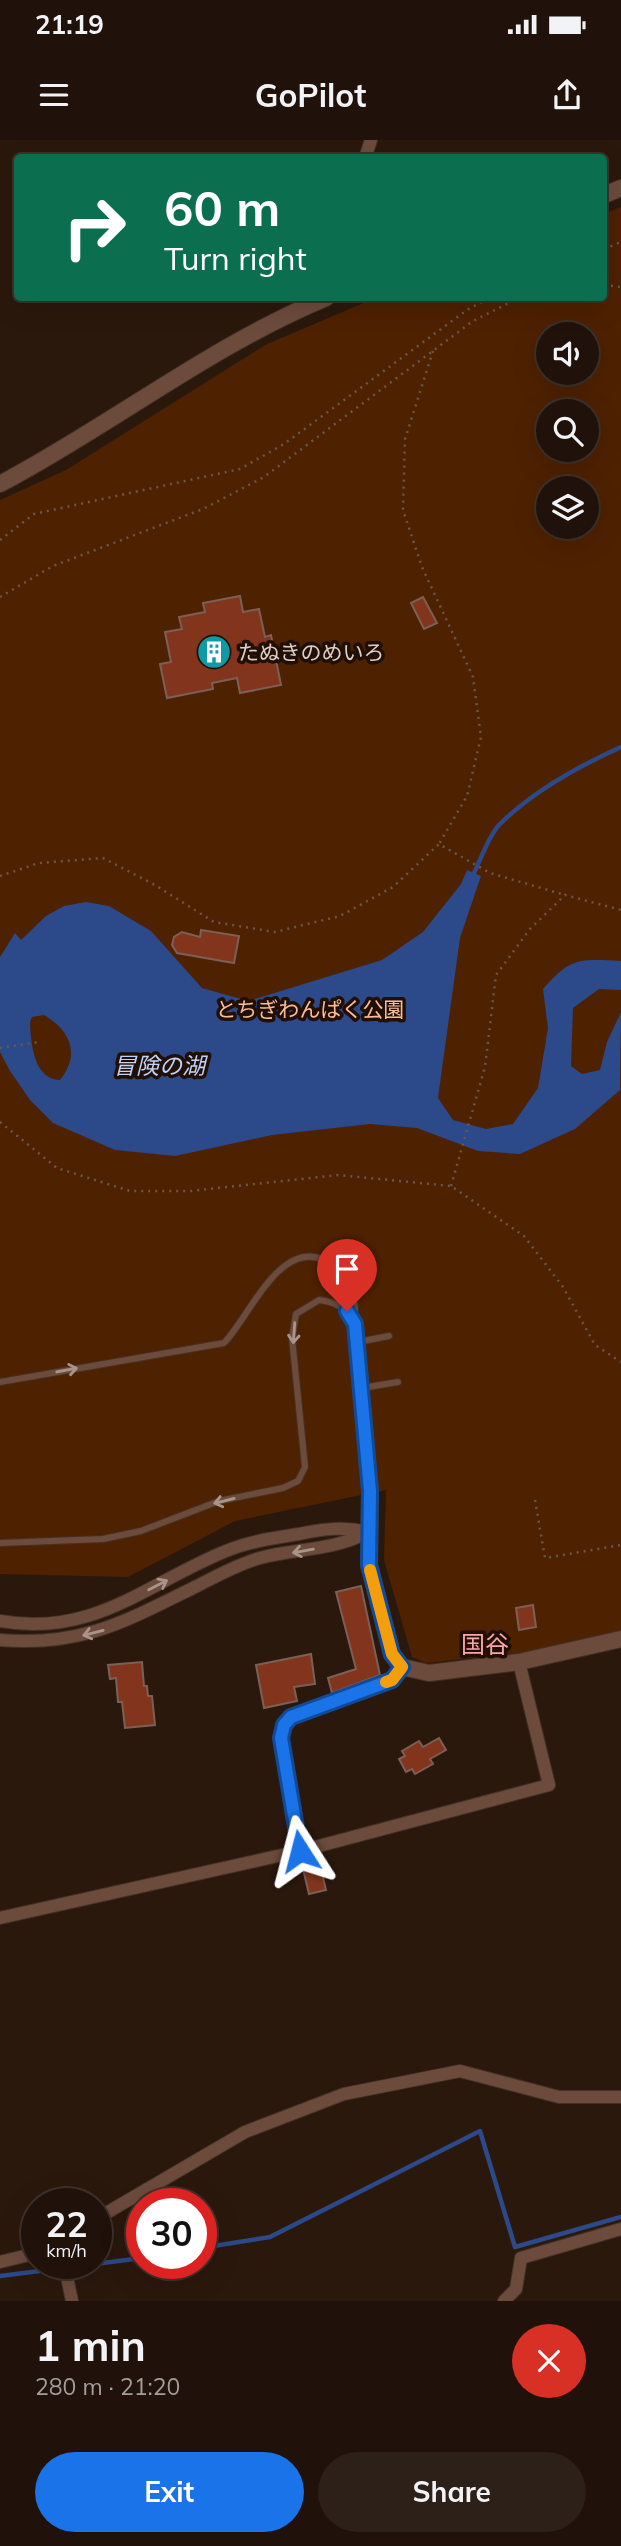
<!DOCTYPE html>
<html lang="en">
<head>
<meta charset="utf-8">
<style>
  body { margin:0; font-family:Mulish,"Noto Sans JP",sans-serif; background:#2d2018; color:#f1f3f6; height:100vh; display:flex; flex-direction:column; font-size:26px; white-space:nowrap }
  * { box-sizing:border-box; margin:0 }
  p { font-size:23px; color:#a29e9c }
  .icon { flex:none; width:38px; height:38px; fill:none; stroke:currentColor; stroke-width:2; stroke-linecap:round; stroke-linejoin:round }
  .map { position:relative; height:2161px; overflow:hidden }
  .details { display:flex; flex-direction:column; background:#20120a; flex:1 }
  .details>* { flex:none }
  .top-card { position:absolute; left:14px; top:14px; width:593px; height:147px; border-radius:7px; box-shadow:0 7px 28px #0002,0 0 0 2px #3d322b; background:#0b6e4f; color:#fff; overflow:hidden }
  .buttons { position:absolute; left:536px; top:182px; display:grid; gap:14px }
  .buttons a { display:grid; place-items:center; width:63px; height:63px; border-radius:50%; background:#20120a; box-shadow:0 7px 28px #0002,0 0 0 2px #3d322b; font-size:35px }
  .speed { position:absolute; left:21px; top:2048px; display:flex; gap:14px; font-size:35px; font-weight:700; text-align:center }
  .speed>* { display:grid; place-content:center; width:91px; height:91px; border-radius:50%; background:#20120a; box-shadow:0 7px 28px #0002,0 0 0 2px #3d322b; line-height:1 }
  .speed small { font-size:18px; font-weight:400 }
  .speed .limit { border:10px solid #d22; background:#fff; color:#111 }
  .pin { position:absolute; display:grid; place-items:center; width:60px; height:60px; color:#fff; margin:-72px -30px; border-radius:50% 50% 50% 0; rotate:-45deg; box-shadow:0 0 7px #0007 }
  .pin .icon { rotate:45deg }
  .me { position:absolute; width:77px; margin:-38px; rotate:351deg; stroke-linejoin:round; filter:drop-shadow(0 0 5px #0008) }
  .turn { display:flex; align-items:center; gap:24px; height:147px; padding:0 35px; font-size:32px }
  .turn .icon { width:91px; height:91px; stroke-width:2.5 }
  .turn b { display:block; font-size:49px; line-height:60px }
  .round { display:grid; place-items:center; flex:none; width:74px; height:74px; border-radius:37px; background:#2d2018 }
  .headline { display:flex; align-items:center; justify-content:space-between; height:119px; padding:0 35px }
  h1 { font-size:42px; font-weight:700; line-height:52px }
  .action { display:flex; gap:14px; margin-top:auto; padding:14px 35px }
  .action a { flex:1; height:80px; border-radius:42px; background:#1a73e8; color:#fff; font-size:28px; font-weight:700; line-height:80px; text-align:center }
  .action a+a { background:#2d2018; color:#f1f3f6 }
  .status { display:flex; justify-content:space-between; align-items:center; height:49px; padding:0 35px; background:#20120a; direction:ltr }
  .status svg { height:19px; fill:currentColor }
  header { display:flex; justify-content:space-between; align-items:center; height:91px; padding:0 35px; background:#20120a; font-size:32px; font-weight:700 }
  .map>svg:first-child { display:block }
  .green { fill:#4e2101; fill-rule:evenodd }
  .water { fill:#2c4989; fill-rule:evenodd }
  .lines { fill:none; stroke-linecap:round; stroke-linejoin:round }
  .stream { stroke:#2c4989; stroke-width:4.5 }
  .building { fill:#82351c; stroke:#7a6058; stroke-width:2 }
  .service-casing { stroke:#443227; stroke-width:8 }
  .minor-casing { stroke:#443227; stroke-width:14 }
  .tertiary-casing { stroke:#443227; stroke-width:18 }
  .path { stroke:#69574e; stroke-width:2.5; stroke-dasharray:2 5; stroke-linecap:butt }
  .service { stroke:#6c4b3d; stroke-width:6 }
  .minor { stroke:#6c4b3d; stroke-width:12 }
  .tertiary { stroke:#6c4b3d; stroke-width:16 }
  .oneway { stroke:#aa9489 }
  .route-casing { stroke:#114b97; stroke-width:18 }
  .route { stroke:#1a73e8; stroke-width:12 }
  .slow { stroke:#f59e0b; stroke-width:12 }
  .labels { text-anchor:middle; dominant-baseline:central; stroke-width:7; stroke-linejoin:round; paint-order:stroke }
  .poi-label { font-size:21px; fill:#ddcfc8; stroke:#210f05; text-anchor:start }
  .park-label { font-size:21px; fill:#f9bc98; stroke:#210f05 }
  .water-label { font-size:23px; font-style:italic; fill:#bfd2f8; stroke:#210f05 }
  .quarter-label { font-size:24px; fill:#f9a5ac; stroke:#210f05 }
</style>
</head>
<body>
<div class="status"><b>21:19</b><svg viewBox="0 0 49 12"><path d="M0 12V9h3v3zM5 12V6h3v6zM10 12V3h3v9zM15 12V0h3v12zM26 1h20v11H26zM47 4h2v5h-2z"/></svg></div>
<header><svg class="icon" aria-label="menu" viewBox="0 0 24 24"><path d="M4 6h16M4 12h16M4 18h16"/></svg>GoPilot<svg class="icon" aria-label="share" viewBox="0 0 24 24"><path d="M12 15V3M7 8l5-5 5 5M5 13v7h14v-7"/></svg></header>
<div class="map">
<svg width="621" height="2161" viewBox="0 0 621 2161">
  <rect width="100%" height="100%" fill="#2b180d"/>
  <path class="green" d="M621,67V1493L535,1511L426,1523L412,1517L384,1420L386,1350L235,1381L128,1437L0,1434V360L66,330L265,205L375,158H604V74ZM548,194H586V233H548ZM548,271H586V310H548ZM548,348H586V387H548Z"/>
  <path class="water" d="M467,730L481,736L460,798L438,958L453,980L486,989L513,984L538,948L548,888L543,849C571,817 579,819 621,821V850L599,849L573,868L571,926L582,934L600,930L607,902L621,872L620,950L575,989L520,1014L478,1011L417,988L370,984L272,995L175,1016L115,1010L53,983L30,960L10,931L0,912V817L15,793L21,800L46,776L64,766L86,762L109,766L151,791L202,848L248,861L382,820L423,792L461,744ZM44,875C70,890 81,914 60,940C34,939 31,905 30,882L32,877Z"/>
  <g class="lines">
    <g class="stream">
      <path d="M474,733C481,719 488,697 499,685C532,652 579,626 621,607"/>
      <path d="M201,2108L270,2097L480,1991L515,2107L621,2077"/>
      <path d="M0,2136L142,2118"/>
    </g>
  </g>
  <g class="building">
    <path d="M240,456L243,472L259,469L265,497L271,495L281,545L240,553L237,538L212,543L213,549L167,558L160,524L171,522L165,492L182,489L179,477L205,472L203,463Z"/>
    <path d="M423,457L437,483L424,489L411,463Z"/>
    <path d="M201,790L239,796L234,823L177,813L172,805L174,797L182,792L200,797Z"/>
    <path d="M361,1446L380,1535L332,1553L328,1538L356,1529L336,1452Z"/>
    <path d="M533,1465L536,1487L519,1490L516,1468Z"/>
    <path d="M311,1514L315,1544L294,1547L297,1561L264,1568L256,1525Z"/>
    <path d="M142,1522L144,1546H147L148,1556H152L155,1585L125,1588L122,1562H118L116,1538L110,1539L108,1525Z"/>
    <path d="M439,1598L446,1610L430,1619L433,1624L415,1634L412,1629L406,1632L399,1619L405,1616L402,1611L419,1601L423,1607Z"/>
    <path d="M320,1725L326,1750L309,1754L303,1729Z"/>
  </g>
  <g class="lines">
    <g class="service-casing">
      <g id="service">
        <path d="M358,1202L389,1196"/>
        <path d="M0,1242L224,1203C252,1174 285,1085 337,1128C353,1141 356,1162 355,1182"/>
        <path d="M362,1248L398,1242"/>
        <path d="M0,1403L103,1399L141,1391L219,1361L283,1348L298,1341L305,1327L292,1198L296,1174L319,1160C336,1162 345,1167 354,1182"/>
      </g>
    </g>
    <g class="minor-casing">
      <g id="minor">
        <path d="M365,18L371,0"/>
        <path d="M0,1481C93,1498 147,1443 226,1411C250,1401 274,1398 299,1394C324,1389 343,1386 368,1392"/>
        <path d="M0,1500C82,1507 126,1481 197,1446C217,1436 238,1424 260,1418C297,1408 334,1411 368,1392"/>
        <path d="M300,1711L281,1598L284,1585L291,1577L392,1540L402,1527"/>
        <path d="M0,1778L300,1711L549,1645L519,1522"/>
        <path d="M96,2079L245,1992L344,1954L460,1931L559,1957H621"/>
        <path d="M0,2122L37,2113"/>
        <path d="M64,2123L72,2161"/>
        <path d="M504,2161L516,2149L521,2118L621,2089"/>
      </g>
    </g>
    <g class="tertiary-casing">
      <g id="tertiary">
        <path d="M604,55L621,48"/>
        <path d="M0,344C110,286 210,206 326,158"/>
        <path d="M355,1184L370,1351L369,1425L392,1515L402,1527L429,1533L519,1522L621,1499"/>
      </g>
    </g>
    <g class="path">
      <path d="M604,109L621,102"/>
      <path d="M604,145L621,147"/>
      <path d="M433,211L405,299L403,370L422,427L473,537L481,597L467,656L439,704"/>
      <path d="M0,400L34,374L240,329L284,304L467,170L489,158"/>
      <path d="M0,457L53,426L203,369L264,337L473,181L519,158"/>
      <path d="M0,736L39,723L103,718L155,745L214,782L275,792L340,776L393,747L439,704L490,733L565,755"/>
      <path d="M0,908L39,902"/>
      <path d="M0,982L57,1028L130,1051H191L338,1035L451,1046L524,1096L563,1147L595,1205L621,1222"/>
      <path d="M451,1046L485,927L496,835L530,789L565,755L621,770"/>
      <path d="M535,1360L545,1418L621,1405"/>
    </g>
    <use href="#service" class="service"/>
    <use href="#minor" class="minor"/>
    <use href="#tertiary" class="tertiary"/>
  </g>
  <defs><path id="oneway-shaft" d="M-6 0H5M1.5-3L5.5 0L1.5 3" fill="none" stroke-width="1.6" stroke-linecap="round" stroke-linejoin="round" transform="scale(1.75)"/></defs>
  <g class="oneway">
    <use href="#oneway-shaft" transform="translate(294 1193) rotate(94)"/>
    <use href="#oneway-shaft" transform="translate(67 1230) rotate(-10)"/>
    <use href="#oneway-shaft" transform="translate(224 1361) rotate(166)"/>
    <use href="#oneway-shaft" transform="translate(303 1411) rotate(170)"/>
    <use href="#oneway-shaft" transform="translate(158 1445) rotate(-27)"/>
    <use href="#oneway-shaft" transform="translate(93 1493) rotate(166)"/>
  </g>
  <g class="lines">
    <g class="route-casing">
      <path id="route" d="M300,1711L281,1598L284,1585L291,1577L392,1540L402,1527L392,1514L369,1425L370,1351L355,1184L347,1171"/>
    </g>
    <use href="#route" class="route"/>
    <path class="slow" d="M370,1430L392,1514L402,1527L392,1540L386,1542"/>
  </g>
  <defs>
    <g id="building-disc" transform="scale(1.75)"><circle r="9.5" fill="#0f9aa8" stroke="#210f05"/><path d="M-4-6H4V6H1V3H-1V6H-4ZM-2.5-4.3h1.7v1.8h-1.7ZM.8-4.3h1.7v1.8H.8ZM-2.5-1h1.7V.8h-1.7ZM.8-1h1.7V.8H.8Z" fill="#fff"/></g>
  </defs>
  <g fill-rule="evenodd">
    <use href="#building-disc" x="214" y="512"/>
  </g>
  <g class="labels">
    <g class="poi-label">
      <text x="238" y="512">たぬきのめいろ</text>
    </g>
    <g class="park-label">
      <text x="310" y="869">とちぎわんぱく公園</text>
    </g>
    <g class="water-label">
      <text x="159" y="925">冒険の湖</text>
    </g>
    <g class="quarter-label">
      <text x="485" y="1504">国谷</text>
    </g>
  </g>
</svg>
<div class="buttons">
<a><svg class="icon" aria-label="sound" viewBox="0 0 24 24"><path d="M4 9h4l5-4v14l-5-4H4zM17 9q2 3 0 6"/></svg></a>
<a><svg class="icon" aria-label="search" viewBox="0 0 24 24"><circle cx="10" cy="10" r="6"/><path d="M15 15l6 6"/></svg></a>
<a><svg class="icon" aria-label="layers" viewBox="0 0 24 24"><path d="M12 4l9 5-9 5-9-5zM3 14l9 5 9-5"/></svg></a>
</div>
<div class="speed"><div>22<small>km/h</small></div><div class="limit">30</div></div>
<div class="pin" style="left:347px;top:1171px;background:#d93025"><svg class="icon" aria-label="arrive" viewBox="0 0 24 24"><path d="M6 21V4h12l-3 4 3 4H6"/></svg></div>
<svg class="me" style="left:300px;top:1711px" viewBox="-20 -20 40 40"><path d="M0-17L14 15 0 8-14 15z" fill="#1a73e8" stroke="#fff" stroke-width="4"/></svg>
<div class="top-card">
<div class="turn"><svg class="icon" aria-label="right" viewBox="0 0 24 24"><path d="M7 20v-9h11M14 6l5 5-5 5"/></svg><div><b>60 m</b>Turn right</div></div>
</div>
</div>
<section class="details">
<div class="headline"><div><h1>1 min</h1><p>280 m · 21:20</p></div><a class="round" style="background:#d93025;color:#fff"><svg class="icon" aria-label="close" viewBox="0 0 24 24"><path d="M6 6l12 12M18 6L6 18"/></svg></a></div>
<div class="action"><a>Exit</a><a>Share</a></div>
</section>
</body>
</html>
